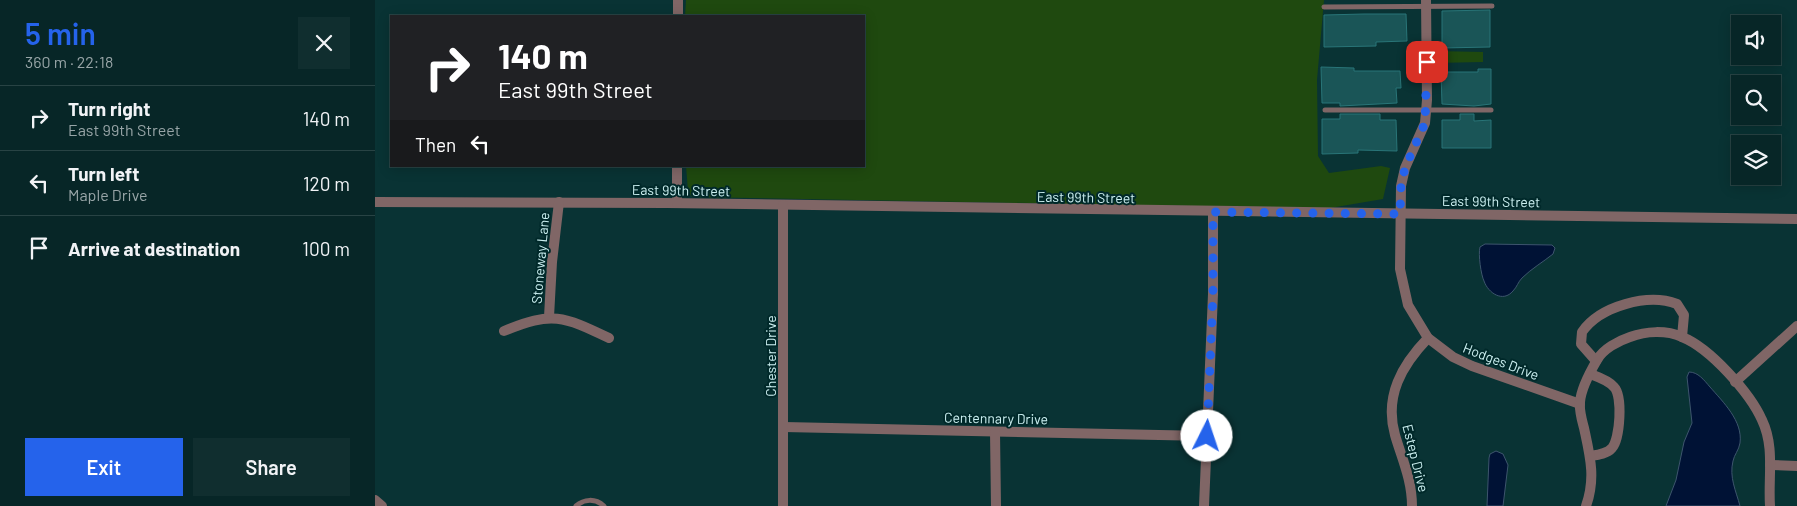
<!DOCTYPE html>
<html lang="en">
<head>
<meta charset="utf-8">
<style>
  body { margin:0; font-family:Barlow,sans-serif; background:#102e2f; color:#f1f3f6; height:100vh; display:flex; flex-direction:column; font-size:19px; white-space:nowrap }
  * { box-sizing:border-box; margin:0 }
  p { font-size:16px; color:#98a5a7 }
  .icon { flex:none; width:28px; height:28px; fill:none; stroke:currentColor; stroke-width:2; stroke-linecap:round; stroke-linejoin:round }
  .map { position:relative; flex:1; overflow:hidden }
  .panel { display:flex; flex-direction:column; background:#072627; width:375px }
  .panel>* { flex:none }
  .top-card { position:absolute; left:15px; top:15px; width:475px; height:152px; border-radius:0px; box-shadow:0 2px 12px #0003,0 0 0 1px #284344; background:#202124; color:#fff; overflow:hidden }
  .controls { position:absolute; left:1356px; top:15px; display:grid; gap:10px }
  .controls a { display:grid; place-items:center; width:50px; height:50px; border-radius:0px; background:#072627; box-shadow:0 2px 12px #0003,0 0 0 1px #284344; font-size:25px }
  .pin { position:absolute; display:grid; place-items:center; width:42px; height:42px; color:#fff; margin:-21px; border-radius:10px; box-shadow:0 2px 8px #0006 }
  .me { position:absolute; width:55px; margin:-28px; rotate:4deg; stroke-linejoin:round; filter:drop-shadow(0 0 4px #0008) }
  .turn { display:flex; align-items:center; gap:18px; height:105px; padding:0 25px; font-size:22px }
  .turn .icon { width:65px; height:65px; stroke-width:2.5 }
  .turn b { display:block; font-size:35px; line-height:42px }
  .then { display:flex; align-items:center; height:48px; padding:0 25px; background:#0003; gap:10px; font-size:19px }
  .round { display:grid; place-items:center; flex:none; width:52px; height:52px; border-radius:0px; background:#102e2f }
  .headline { display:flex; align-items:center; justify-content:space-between; height:85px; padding:0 25px }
  h1 { font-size:30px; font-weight:600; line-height:38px; color:#2563eb }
  .primary-button { display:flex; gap:10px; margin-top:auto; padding:10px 25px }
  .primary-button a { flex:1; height:58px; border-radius:0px; background:#2563eb; color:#fff; font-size:20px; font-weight:600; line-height:58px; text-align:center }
  .primary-button a+a { background:#102e2f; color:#f1f3f6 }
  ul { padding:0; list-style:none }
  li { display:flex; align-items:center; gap:15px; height:65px; padding:0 25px; border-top:1px solid #284344 }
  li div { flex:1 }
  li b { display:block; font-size:19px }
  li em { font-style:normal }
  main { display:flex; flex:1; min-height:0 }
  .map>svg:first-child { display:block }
  .green { fill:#1f490f }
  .water { fill:#001235; stroke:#3d556d }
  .building { fill:#1a5557; stroke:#297578 }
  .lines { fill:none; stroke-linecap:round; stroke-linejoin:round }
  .service { stroke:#806666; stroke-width:5 }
  .minor { stroke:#806666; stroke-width:10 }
  .route { stroke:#2563eb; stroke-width:9; stroke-dasharray:0 16.2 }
  .labels { text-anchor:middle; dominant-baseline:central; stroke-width:4; stroke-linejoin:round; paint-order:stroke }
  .street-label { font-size:14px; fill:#ccf0f1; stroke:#00292a }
</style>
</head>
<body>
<main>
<section class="panel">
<div class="headline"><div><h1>5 min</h1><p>360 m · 22:18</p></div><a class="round"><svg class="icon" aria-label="close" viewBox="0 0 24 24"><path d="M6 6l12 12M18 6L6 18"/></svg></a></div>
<ul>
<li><svg class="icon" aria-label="right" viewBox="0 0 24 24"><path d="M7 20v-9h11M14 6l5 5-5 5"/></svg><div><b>Turn right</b><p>East 99th Street</p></div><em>140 m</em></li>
<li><svg class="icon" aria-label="left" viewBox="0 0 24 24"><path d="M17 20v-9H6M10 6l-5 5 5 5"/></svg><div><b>Turn left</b><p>Maple Drive</p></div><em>120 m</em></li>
<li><svg class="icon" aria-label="arrive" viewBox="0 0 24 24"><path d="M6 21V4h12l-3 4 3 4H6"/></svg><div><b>Arrive at destination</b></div><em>100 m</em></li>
</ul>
<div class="primary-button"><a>Exit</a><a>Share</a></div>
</section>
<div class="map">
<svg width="1422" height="506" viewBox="0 0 1422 506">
  <rect width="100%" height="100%" fill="#093334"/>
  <g class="green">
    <path d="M311,0H949L942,80L943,156L954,173L1006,166L1015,168L1008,199L955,208H926L317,197L313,191L311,166H489V16H310Z"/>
    <path d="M1060,51L1108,52V62L1060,63Z"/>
  </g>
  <g class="water">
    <path d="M1110,244L1177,245L1180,248L1178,254C1168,262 1156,269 1147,278C1143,282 1142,287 1138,291C1128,303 1113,293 1109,281C1106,275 1103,254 1105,247Z"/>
    <path d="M1314,372C1323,372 1329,380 1335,387C1348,402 1368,421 1365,443C1364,450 1359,455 1358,461C1354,477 1361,491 1365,506H1291L1301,480L1309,442L1317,423L1312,377Z"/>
    <path d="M1121,451L1128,454L1133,465L1128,506H1112L1114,458L1115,454Z"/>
  </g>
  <g class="building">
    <path d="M1115,10V47L1067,48V11Z"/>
    <path d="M989,14H1031L1032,41L1001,42V46L949,47V15Z"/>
    <path d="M946,67L979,68V71H1025L1026,88H1021L1022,103L965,106V103H947Z"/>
    <path d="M1103,69H1116V104L1099,106L1067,104L1066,72H1103Z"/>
    <path d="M965,114H1005V120H1021L1022,151L983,150V153L947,154V119H965Z"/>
    <path d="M1085,114H1099V121L1116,120V148H1067V120H1085Z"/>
  </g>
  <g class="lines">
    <g class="service">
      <path d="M949,7L1117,6"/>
      <path d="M950,110H1116"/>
      <path d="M201,506C209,499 220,498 229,506"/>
    </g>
    <g class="minor">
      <path d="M1051,0L1052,100L1050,123L1030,168L1026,186L1025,269L1033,305L1053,338L1078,357L1097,366L1205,404"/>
      <path d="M303,16V0"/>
      <path d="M0,202L292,203L1422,219"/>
      <path d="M302,203V166"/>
      <path d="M174,317L177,262L184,202"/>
      <path d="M129,331C177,311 188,316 234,338"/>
      <path d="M1221,361L1206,344L1207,332C1225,306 1273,293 1302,304L1309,315L1307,337"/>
      <path d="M1215,374C1223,377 1233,380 1239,387C1248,396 1245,439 1237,448C1232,454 1222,455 1215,456"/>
      <path d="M1360,382L1422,326"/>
      <path d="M409,427L832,436"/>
      <path d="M620,432L621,506"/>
      <path d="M1395,465L1422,466"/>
      <path d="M0,500L7,506"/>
      <path d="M408,506V205"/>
      <path d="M829,506L838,294V212"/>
      <path d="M1037,506C1037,480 1027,459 1020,435C1009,396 1027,365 1053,338"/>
      <path d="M1211,506C1221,478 1215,456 1209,428C1207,420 1204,411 1205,402C1206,389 1215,372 1222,360C1228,349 1243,341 1255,337C1271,331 1291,330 1307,337C1335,348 1375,393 1387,420C1400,447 1393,477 1395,506"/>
    </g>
  </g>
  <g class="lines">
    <path class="route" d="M832,436L838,294V212L1025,214L1026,186L1030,168L1050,123L1052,62"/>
  </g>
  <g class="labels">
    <g class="street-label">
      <text transform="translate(306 190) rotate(1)">East 99th Street</text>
      <text transform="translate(711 197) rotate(1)">East 99th Street</text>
      <text transform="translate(1116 201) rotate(1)">East 99th Street</text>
      <text transform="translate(165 258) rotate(-85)">Stoneway Lane</text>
      <text transform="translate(395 356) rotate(-90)">Chester Drive</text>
      <text transform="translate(1126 361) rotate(21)">Hodges Drive</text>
      <text transform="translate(621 418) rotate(1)">Centennary Drive</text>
      <text transform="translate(1041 458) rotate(76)">Estep Drive</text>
    </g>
  </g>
</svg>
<div class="controls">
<a><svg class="icon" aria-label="sound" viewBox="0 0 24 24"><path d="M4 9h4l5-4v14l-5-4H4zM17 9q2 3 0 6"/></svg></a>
<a><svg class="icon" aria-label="search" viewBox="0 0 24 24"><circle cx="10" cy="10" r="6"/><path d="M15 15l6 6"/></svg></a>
<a><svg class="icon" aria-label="layers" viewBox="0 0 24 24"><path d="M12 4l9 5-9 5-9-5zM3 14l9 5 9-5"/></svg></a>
</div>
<div class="pin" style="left:1052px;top:62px;background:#d93025"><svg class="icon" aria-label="arrive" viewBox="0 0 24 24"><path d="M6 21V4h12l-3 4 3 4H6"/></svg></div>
<svg class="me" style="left:832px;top:436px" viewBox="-20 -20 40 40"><circle r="19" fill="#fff"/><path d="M0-13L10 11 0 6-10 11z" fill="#2563eb"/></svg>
<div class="top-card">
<div class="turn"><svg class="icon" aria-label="right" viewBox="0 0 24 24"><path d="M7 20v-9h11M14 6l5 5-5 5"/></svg><div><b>140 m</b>East 99th Street</div></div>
<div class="then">Then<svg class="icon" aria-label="left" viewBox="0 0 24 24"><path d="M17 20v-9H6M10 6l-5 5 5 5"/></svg></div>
</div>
</div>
</main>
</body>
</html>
